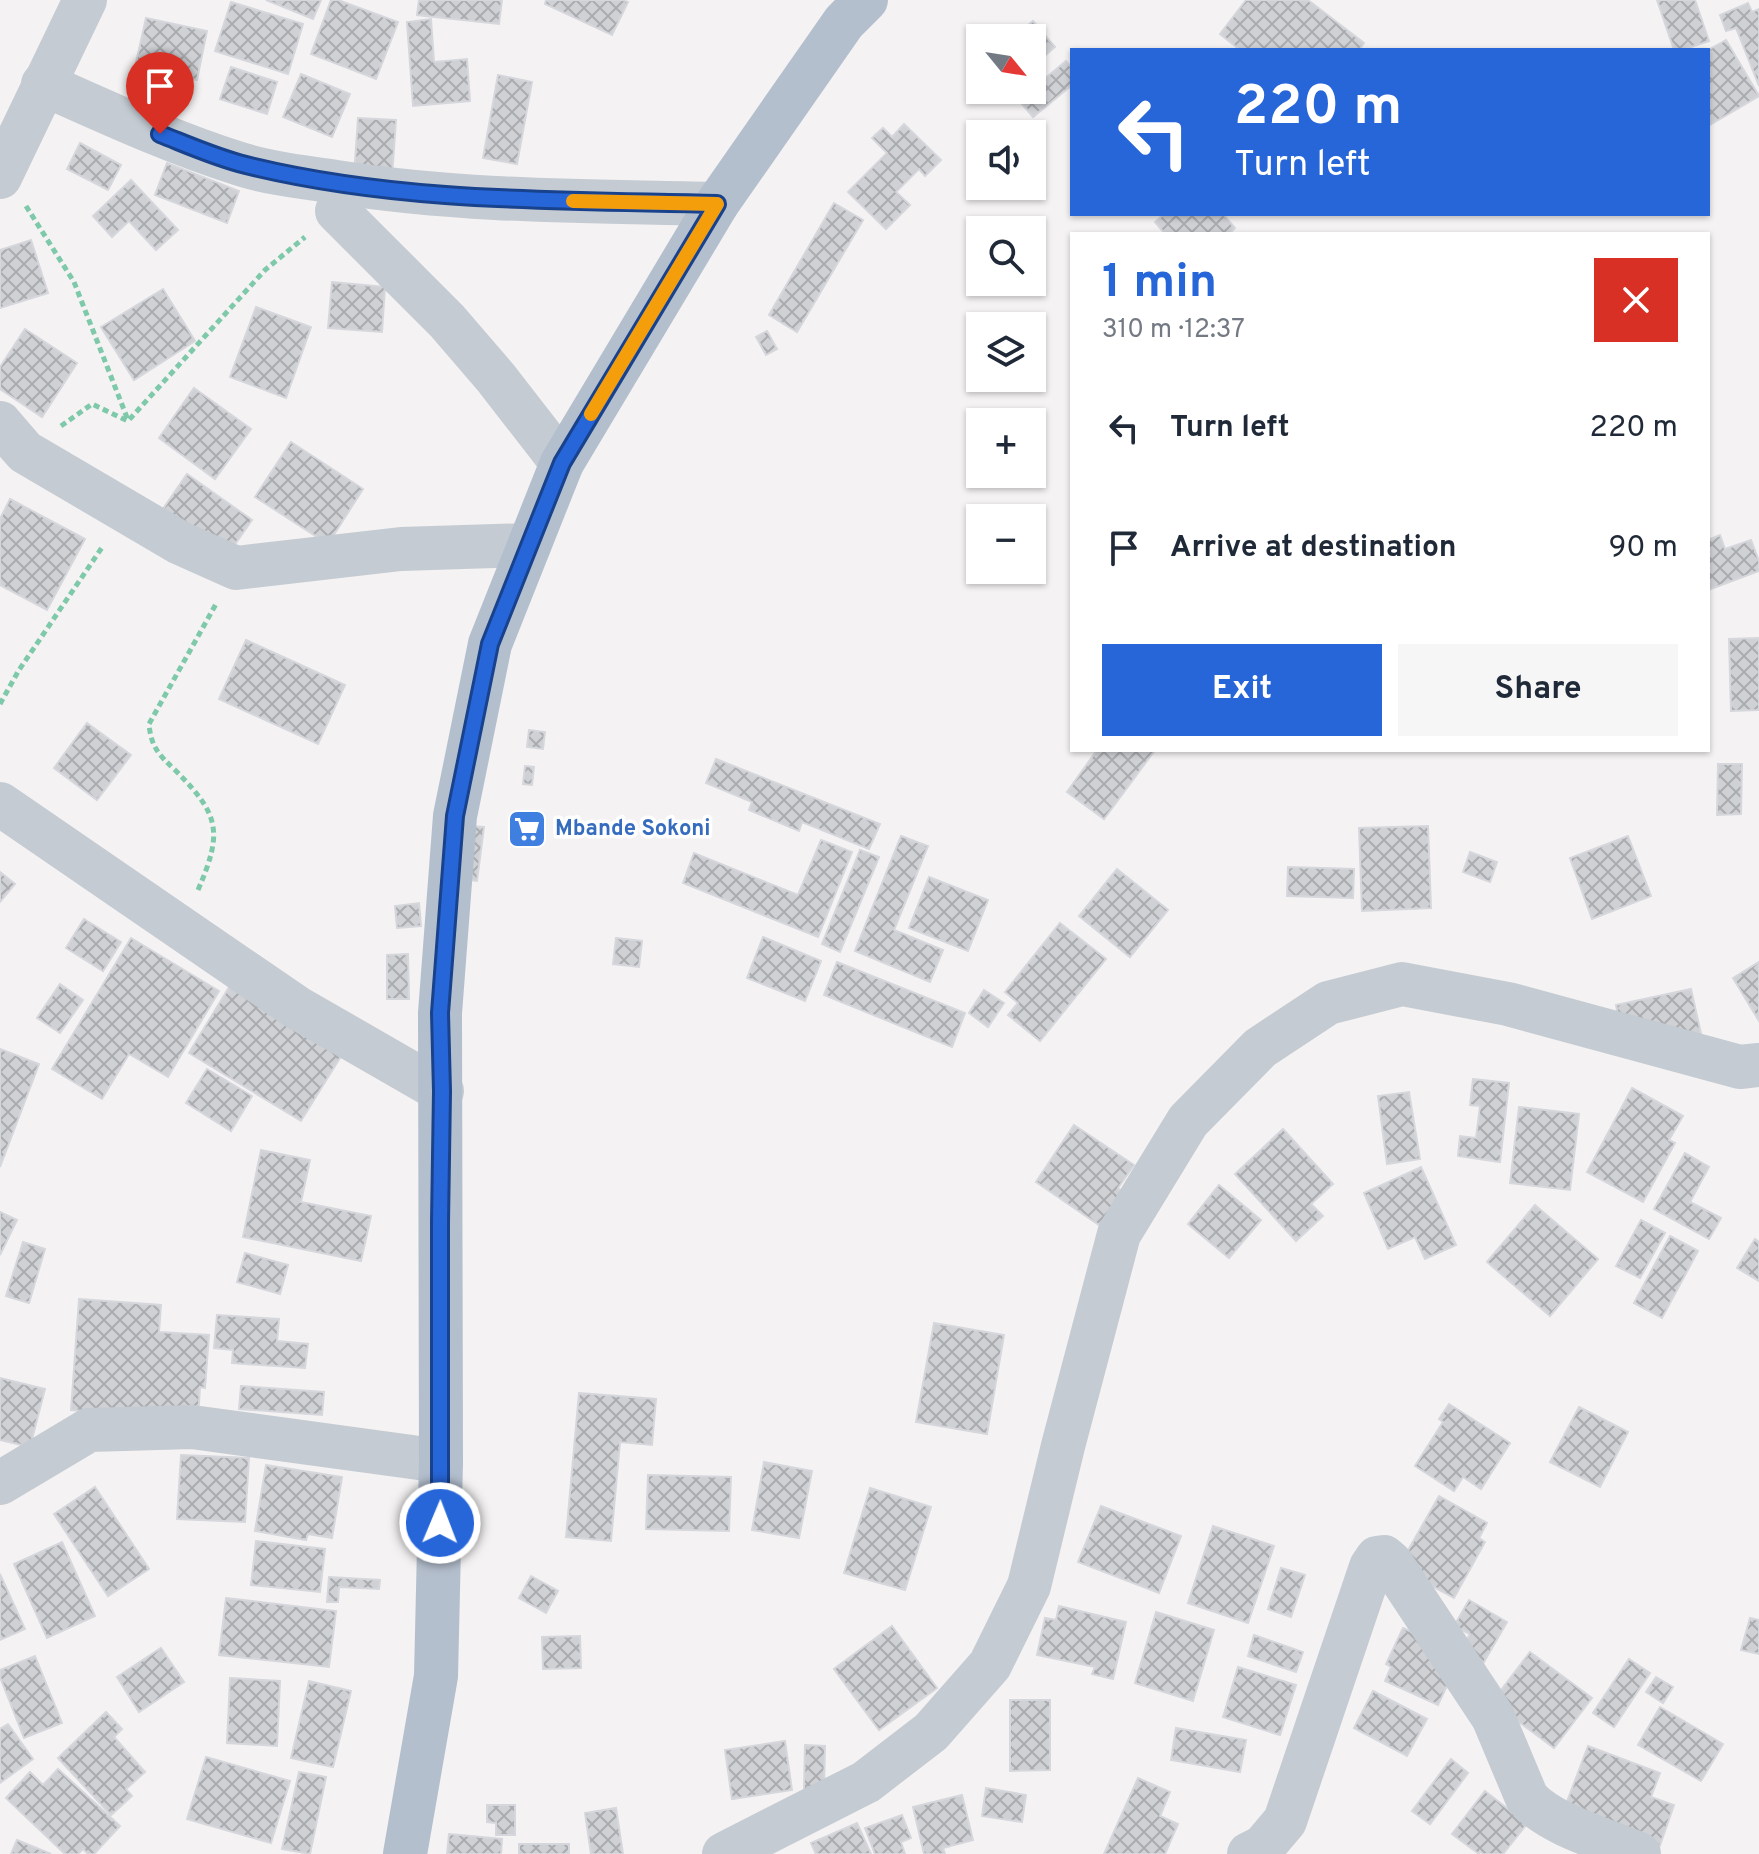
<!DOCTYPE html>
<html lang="en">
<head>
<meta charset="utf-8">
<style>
  body { margin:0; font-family:Overpass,sans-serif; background:#f6f6f7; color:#1f2937; height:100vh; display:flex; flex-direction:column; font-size:30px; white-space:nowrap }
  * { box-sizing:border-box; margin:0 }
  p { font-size:26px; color:#747a83 }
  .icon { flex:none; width:44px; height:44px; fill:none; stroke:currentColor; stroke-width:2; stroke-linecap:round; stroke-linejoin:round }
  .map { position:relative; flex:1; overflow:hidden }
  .side { position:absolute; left:1070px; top:232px; width:640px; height:520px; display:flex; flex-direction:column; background:#fff; border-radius:0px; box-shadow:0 2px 6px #0004 }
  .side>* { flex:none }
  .guide { position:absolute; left:1070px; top:48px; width:640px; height:168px; border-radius:0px; box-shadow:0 2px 6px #0004; background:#2766d9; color:#fff; overflow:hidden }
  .needle { width:52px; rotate:120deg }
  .tools { position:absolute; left:966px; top:24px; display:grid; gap:16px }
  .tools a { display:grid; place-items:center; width:80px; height:80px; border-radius:0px; background:#fff; box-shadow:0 2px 6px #0004; font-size:40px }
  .pin { position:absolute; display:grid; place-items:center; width:68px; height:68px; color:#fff; margin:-82px -34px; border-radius:50% 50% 50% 0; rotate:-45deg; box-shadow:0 0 8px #0007 }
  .pin .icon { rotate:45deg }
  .me { position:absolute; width:88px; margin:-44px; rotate:1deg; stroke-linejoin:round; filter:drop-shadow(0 0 6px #0008) }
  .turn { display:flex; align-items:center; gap:28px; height:168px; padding:0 32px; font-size:36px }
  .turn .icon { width:104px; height:104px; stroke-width:2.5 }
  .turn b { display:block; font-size:56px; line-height:68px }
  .round { display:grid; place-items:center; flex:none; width:84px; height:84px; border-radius:0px; background:#f6f6f7 }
  .summary { display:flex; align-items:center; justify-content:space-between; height:136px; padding:0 32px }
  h1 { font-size:48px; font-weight:700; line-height:60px; color:#2766d9 }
  .cta { display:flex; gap:16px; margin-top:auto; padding:16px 32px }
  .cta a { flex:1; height:92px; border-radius:0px; background:#2766d9; color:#fff; font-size:32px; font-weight:700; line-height:92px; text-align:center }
  .cta a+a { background:#f6f6f7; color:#1f2937 }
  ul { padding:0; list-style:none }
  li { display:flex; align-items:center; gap:24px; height:120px; padding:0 32px }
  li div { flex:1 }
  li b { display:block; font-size:30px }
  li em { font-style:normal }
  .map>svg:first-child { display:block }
  .building { fill:url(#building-cross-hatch); stroke:#d6d7dc; stroke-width:2 }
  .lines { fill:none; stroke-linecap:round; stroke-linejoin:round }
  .path { stroke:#7ec9aa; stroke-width:5; stroke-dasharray:6 4; stroke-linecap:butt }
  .minor { stroke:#c4cbd2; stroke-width:44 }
  .major { stroke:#b4bfce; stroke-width:44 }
  .route-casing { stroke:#19428d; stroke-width:20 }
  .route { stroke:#2766d9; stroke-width:14 }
  .slow { stroke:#f59e0b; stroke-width:14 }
  .labels { text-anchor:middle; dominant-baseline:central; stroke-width:7; stroke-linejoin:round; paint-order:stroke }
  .shop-label { font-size:22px; font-weight:bold; fill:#366cbe; stroke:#fff; text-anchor:start }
</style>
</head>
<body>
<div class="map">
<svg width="1759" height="1854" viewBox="0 0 1759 1854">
  <defs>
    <pattern id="building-cross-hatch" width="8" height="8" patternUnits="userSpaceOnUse" patternTransform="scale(2)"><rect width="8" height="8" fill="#cfd1d5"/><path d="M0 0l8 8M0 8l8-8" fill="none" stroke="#aaacb0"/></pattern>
  </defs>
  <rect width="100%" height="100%" fill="#f4f2f2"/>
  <g class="building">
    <path d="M266,0H321L313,19Z"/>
    <path d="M331,0H338L398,22L376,79L311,54Z"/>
    <path d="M419,0H502L499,24L417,15Z"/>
    <path d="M546,0H623L628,2L612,35L545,4Z"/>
    <path d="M1246,0H1308L1364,43L1359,50H1240L1220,34Z"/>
    <path d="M1657,0H1695L1709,41L1682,50H1674Z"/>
    <path d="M231,2L303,24L288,74L215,51Z"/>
    <path d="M1748,3L1752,12L1759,9V86L1736,28L1726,31L1720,15Z"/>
    <path d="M146,18L207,31L197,80L135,67Z"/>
    <path d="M431,19L434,62L467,59L470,101L413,106L407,22Z"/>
    <path d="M1033,21L1055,47L1039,61L1032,54V38H1013Z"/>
    <path d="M1726,40L1759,96L1708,126V50Z"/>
    <path d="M1066,61L1072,68V85L1033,117L1010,90H1032V69L1042,81Z"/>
    <path d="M231,67L277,82L267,114L220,99Z"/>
    <path d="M301,74L350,94L332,137L283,117Z"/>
    <path d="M498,75L532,82L517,164L483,158Z"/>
    <path d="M358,118L396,120L392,177L354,175Z"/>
    <path d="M904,124L941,160L925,176L919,169L896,192L910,205L886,229L848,192L887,153L872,138L883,128L892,137Z"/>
    <path d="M80,143L121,165L108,190L67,169Z"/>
    <path d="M167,163L239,191L227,223L155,195Z"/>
    <path d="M131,180L178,230L156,250L129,221L112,237L93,216Z"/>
    <path d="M834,203L863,220L797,332L769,315Z"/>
    <path d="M1164,214H1223L1235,228L1229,234H1165L1155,222Z"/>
    <path d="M31,240L48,293L0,308V250Z"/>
    <path d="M332,282L385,287L382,332L328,328Z"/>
    <path d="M163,289L195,341L134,380L101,327Z"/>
    <path d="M256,307L311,327L286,398L230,377Z"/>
    <path d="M25,329L77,363L42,417L0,389V367Z"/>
    <path d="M767,331L777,349L766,355L756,337Z"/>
    <path d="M194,388L251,429L215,479L159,438Z"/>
    <path d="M291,442L363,489L328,544L255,497Z"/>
    <path d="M187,474L252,520L212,577L147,532Z"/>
    <path d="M10,499L85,539L47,610L0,585V519Z"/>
    <path d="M1720,535L1725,549L1751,540L1759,561V571L1708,590V540Z"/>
    <path d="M1759,638V710L1731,711L1729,639Z"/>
    <path d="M246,640L345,685L318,744L219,699Z"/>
    <path d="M87,723L131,755L97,800L54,768Z"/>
    <path d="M529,730L545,732L543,749L527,747Z"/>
    <path d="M1097,750H1155L1104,819L1067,792Z"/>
    <path d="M716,759L880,824L869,849L802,822L799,831L749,810L752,802L706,783Z"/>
    <path d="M1718,764H1742L1741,814L1717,815Z"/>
    <path d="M525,766L534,767L532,785L523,784Z"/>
    <path d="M469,826L484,827L477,881L462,879Z"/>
    <path d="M1428,826L1431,908L1362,911L1359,828Z"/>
    <path d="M901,836L928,846L894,930L943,950L930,982L855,951Z"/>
    <path d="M1628,836L1651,896L1592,919L1570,858Z"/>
    <path d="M821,840L852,852L818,937L683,883L694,853L798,895Z"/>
    <path d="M860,850L879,857L840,952L822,944Z"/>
    <path d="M1470,852L1497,862L1490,882L1463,872Z"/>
    <path d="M1288,867L1354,869L1353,898L1287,896Z"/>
    <path d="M1117,869L1168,910L1130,957L1079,916Z"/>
    <path d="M0,872L15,884L0,902Z"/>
    <path d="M929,877L988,900L968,951L909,928Z"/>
    <path d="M419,903L421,926L397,928L395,906Z"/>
    <path d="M84,919L121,942L103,971L66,948Z"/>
    <path d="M1060,923L1106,959L1040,1041L1008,1015L1018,1003L1005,992Z"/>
    <path d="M763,937L821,961L805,1001L747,978Z"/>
    <path d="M131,938L219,991L168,1077L129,1054L102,1099L52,1069Z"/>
    <path d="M616,938L642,941L639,967L613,964Z"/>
    <path d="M408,954L409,999H387V955Z"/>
    <path d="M837,962L965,1013L952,1047L824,995Z"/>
    <path d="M1759,962V1021L1733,978Z"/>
    <path d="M60,984L83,1000L60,1033L37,1018Z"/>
    <path d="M231,984L343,1053L301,1121L189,1053Z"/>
    <path d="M1691,989L1702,1038L1625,1054L1616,1005Z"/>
    <path d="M984,990L1004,1003L988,1027L969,1013Z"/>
    <path d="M0,1049L39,1064L0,1167Z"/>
    <path d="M207,1069L252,1096L231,1131L186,1103Z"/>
    <path d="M1473,1079L1509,1083L1500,1162L1458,1156L1460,1136L1476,1138L1480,1106L1470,1105Z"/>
    <path d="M1632,1088L1683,1116L1669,1140L1675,1143L1643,1202L1587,1172Z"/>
    <path d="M1409,1092L1420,1159L1387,1164L1378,1096Z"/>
    <path d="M1519,1107L1579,1114L1570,1190L1510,1183Z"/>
    <path d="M1074,1125L1134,1165L1118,1188L1124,1193L1102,1227L1036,1182Z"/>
    <path d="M1283,1129L1333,1184L1311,1204L1323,1216L1296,1241L1235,1174Z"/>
    <path d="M261,1150L310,1160L301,1202L371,1216L361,1261L243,1237Z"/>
    <path d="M1685,1153L1709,1167L1690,1202L1721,1218L1709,1239L1654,1209Z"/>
    <path d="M1421,1167L1456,1245L1425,1259L1415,1237L1388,1249L1364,1193Z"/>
    <path d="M1219,1185L1261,1220L1229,1258L1188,1224Z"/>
    <path d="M1535,1205L1598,1259L1550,1316L1487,1262Z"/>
    <path d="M0,1212L17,1220L0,1255Z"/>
    <path d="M1641,1220L1665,1233L1640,1278L1616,1266Z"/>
    <path d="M1670,1236L1698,1251L1662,1318L1634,1303Z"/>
    <path d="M1755,1239L1759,1242V1281L1737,1268Z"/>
    <path d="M23,1242L45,1249L29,1303L6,1296Z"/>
    <path d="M245,1253L288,1265L280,1294L237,1282Z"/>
    <path d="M79,1299L161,1305L159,1332L209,1335L205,1388L200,1387L198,1420L71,1410Z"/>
    <path d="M217,1315L279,1319L277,1341L308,1344L305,1368L232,1363L233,1350L214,1348Z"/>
    <path d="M934,1323L1004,1335L987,1434L916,1422Z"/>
    <path d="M0,1378L45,1389L30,1447L0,1440Z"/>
    <path d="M241,1386L324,1392L322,1415L239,1409Z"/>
    <path d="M579,1393L656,1399L652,1445L620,1442L611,1541L566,1537Z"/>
    <path d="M1449,1404L1510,1443L1481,1489L1463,1477L1454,1491L1415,1466L1443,1422L1439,1419Z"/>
    <path d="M1579,1407L1628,1432L1600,1487L1550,1462Z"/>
    <path d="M181,1455L249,1458L245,1522L177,1519Z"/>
    <path d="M764,1462L812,1471L799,1538L752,1530Z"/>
    <path d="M266,1465L342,1477L332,1538L308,1534L306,1540L255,1531Z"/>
    <path d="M648,1475L731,1477L729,1531L646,1529Z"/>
    <path d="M95,1487L149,1569L108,1596L54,1514Z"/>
    <path d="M870,1488L931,1507L905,1590L844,1573Z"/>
    <path d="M1439,1496L1487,1523L1479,1538L1485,1542L1454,1598L1423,1581L1426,1576L1402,1561Z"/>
    <path d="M1101,1506L1181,1536L1159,1593L1078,1562Z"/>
    <path d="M1213,1526L1274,1546L1248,1623L1188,1603Z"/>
    <path d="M256,1541L325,1549L320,1592L251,1585Z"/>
    <path d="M62,1542L95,1616L47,1638L14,1564Z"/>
    <path d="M1281,1568L1305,1575L1291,1617L1268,1609Z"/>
    <path d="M0,1574L25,1629L0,1640Z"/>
    <path d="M531,1576L558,1591L546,1613L519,1598Z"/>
    <path d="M329,1577L380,1580L379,1589L339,1587L338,1602H327Z"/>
    <path d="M226,1598L336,1611L329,1667L219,1655Z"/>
    <path d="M1469,1600L1507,1622L1480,1669L1457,1656L1470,1634L1454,1626Z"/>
    <path d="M1059,1606L1126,1622L1113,1679L1092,1674L1095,1667L1037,1655L1045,1618L1056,1620Z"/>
    <path d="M1156,1612L1214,1630L1193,1701L1135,1683Z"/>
    <path d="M1750,1618L1759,1620V1654L1741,1650Z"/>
    <path d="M892,1626L937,1688L879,1730L834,1669Z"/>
    <path d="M1403,1628L1445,1647L1453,1673L1438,1705L1385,1681L1391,1667L1386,1664Z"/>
    <path d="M1254,1635L1303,1652L1296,1672L1248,1656Z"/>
    <path d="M580,1636L581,1668L543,1669L542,1637Z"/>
    <path d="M161,1648L184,1682L139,1712L117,1677Z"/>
    <path d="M1530,1652L1592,1698L1554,1748L1492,1702Z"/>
    <path d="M35,1656L62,1723L24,1738L0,1677V1670Z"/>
    <path d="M1629,1659L1650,1673L1614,1727L1593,1713Z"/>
    <path d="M1238,1667L1296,1685L1280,1735L1223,1717Z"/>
    <path d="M1656,1677L1673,1687L1663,1703L1646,1692Z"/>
    <path d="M230,1678L280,1681L277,1746L227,1743Z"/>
    <path d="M309,1681L351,1691L333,1767L291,1758Z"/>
    <path d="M1373,1691L1427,1719L1407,1756L1354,1728Z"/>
    <path d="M1010,1700H1050V1770L1010,1771Z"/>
    <path d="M1660,1707L1723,1744L1701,1781L1638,1745Z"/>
    <path d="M106,1712L122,1729L114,1737L145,1772L126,1789L132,1796L111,1815L58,1758Z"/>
    <path d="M8,1724L33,1759L0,1783V1729Z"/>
    <path d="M1176,1728L1246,1740L1240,1772L1171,1760Z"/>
    <path d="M785,1741L792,1790L732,1799L725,1750Z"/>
    <path d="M805,1745L825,1746L824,1789H804Z"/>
    <path d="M1588,1746L1660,1773L1651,1797L1674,1805L1658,1851L1562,1815Z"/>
    <path d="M206,1757L290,1781L271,1843L187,1819Z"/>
    <path d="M1451,1759L1468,1773L1430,1824L1412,1811Z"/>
    <path d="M58,1769L120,1826L94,1854H88L83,1849L78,1854H65L6,1798L30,1772L43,1785Z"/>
    <path d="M299,1772L326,1777L310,1854L282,1849Z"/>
    <path d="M1138,1778L1170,1792L1160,1816L1178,1824L1165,1854H1104Z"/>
    <path d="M986,1788L1026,1795L1022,1822L982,1816Z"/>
    <path d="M1485,1791L1527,1824L1503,1854H1483L1480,1851L1479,1854L1452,1834Z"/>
    <path d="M962,1795L973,1840L943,1848L945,1854H924L913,1807Z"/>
    <path d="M487,1805H515V1835H496V1823L487,1822Z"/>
    <path d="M616,1808L623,1854H591L585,1813Z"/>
    <path d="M902,1815L911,1838L901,1842L905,1854H875L865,1828Z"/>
    <path d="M857,1823L871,1854H816L811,1843Z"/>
    <path d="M449,1834L502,1839L501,1854H447Z"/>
    <path d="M17,1840L51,1854H11Z"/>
    <rect x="519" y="1844" width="50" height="10"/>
  </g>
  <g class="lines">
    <g class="path">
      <path d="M26,206L74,282L128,420"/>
      <path d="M61,426L92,404L128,421L265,270L305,237"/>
      <path d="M0,704L19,670L103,546"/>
      <path d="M198,890C223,832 220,815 175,770C159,755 151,747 149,724L216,604"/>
    </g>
    <g class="minor">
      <path d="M43,84C108,113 173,143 240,164C271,174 304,177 336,182C462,202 589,201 717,204"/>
      <path d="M0,177L85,0"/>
      <path d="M337,211L447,321L496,378L562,463"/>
      <path d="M0,423L25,452L180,543L236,568L401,549L529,545"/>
      <path d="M0,804L296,1007L442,1091"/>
      <path d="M0,1483L89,1430L192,1427L441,1461"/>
      <path d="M724,1854L866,1782L931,1732L990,1665L1029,1586L1063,1446L1119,1234L1188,1121L1260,1048L1328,1003L1402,984L1508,1004L1740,1067L1759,1065"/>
      <path d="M1249,1854L1263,1847L1285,1821L1371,1567L1377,1558L1384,1557L1391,1563L1493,1717L1527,1798C1551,1825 1606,1840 1639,1854"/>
    </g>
    <path class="major" d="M405,1854L436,1676L441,1461L440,1013L455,816L490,644L562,463L717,204L844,22L866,0"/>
  </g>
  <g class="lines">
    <g class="route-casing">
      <path id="route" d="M160,134C188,145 217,158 246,165C400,203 559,200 717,204L562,463L490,644L455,816L440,1013L442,1091L440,1222V1523"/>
    </g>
    <use href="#route" class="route"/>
    <path class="slow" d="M573,201L717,204L591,414"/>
  </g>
  <defs>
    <g id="supermarket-square" transform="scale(2)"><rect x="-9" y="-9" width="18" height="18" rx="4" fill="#3f7fe0" stroke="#fff"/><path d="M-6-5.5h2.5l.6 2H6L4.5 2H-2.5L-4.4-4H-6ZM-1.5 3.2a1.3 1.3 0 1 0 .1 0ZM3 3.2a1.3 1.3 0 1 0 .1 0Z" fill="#fff"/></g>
  </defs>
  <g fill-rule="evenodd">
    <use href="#supermarket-square" x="527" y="829"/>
  </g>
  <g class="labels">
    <g class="shop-label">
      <text x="555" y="829">Mbande Sokoni</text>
    </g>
  </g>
</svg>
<div class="tools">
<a><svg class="needle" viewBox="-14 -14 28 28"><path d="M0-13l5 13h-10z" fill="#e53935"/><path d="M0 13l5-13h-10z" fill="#747a83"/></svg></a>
<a><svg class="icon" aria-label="sound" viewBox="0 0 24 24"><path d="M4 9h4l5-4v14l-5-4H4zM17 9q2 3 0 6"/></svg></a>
<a><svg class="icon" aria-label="search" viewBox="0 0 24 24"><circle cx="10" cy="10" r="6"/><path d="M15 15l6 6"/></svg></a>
<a><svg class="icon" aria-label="layers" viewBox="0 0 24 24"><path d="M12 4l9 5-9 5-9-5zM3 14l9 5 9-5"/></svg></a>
<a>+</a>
<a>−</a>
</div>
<div class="pin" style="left:160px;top:134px;background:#d93025"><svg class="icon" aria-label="arrive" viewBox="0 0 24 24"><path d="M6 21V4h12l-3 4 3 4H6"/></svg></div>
<svg class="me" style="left:440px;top:1523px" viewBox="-20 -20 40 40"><circle r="17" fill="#2766d9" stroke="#fff" stroke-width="3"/><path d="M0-11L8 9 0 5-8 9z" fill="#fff"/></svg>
<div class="guide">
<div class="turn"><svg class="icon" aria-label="left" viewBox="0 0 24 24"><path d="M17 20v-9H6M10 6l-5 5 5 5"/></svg><div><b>220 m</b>Turn left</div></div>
</div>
<section class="side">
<div class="summary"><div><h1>1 min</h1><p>310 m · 12:37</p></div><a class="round" style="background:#d93025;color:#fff"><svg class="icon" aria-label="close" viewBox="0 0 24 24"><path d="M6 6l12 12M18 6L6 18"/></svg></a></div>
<ul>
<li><svg class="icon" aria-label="left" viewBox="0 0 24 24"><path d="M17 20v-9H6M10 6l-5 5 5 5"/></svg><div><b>Turn left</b></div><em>220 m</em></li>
<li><svg class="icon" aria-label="arrive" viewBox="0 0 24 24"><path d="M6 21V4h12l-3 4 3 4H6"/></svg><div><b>Arrive at destination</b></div><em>90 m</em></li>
</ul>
<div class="cta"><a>Exit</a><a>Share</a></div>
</section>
</div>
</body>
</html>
